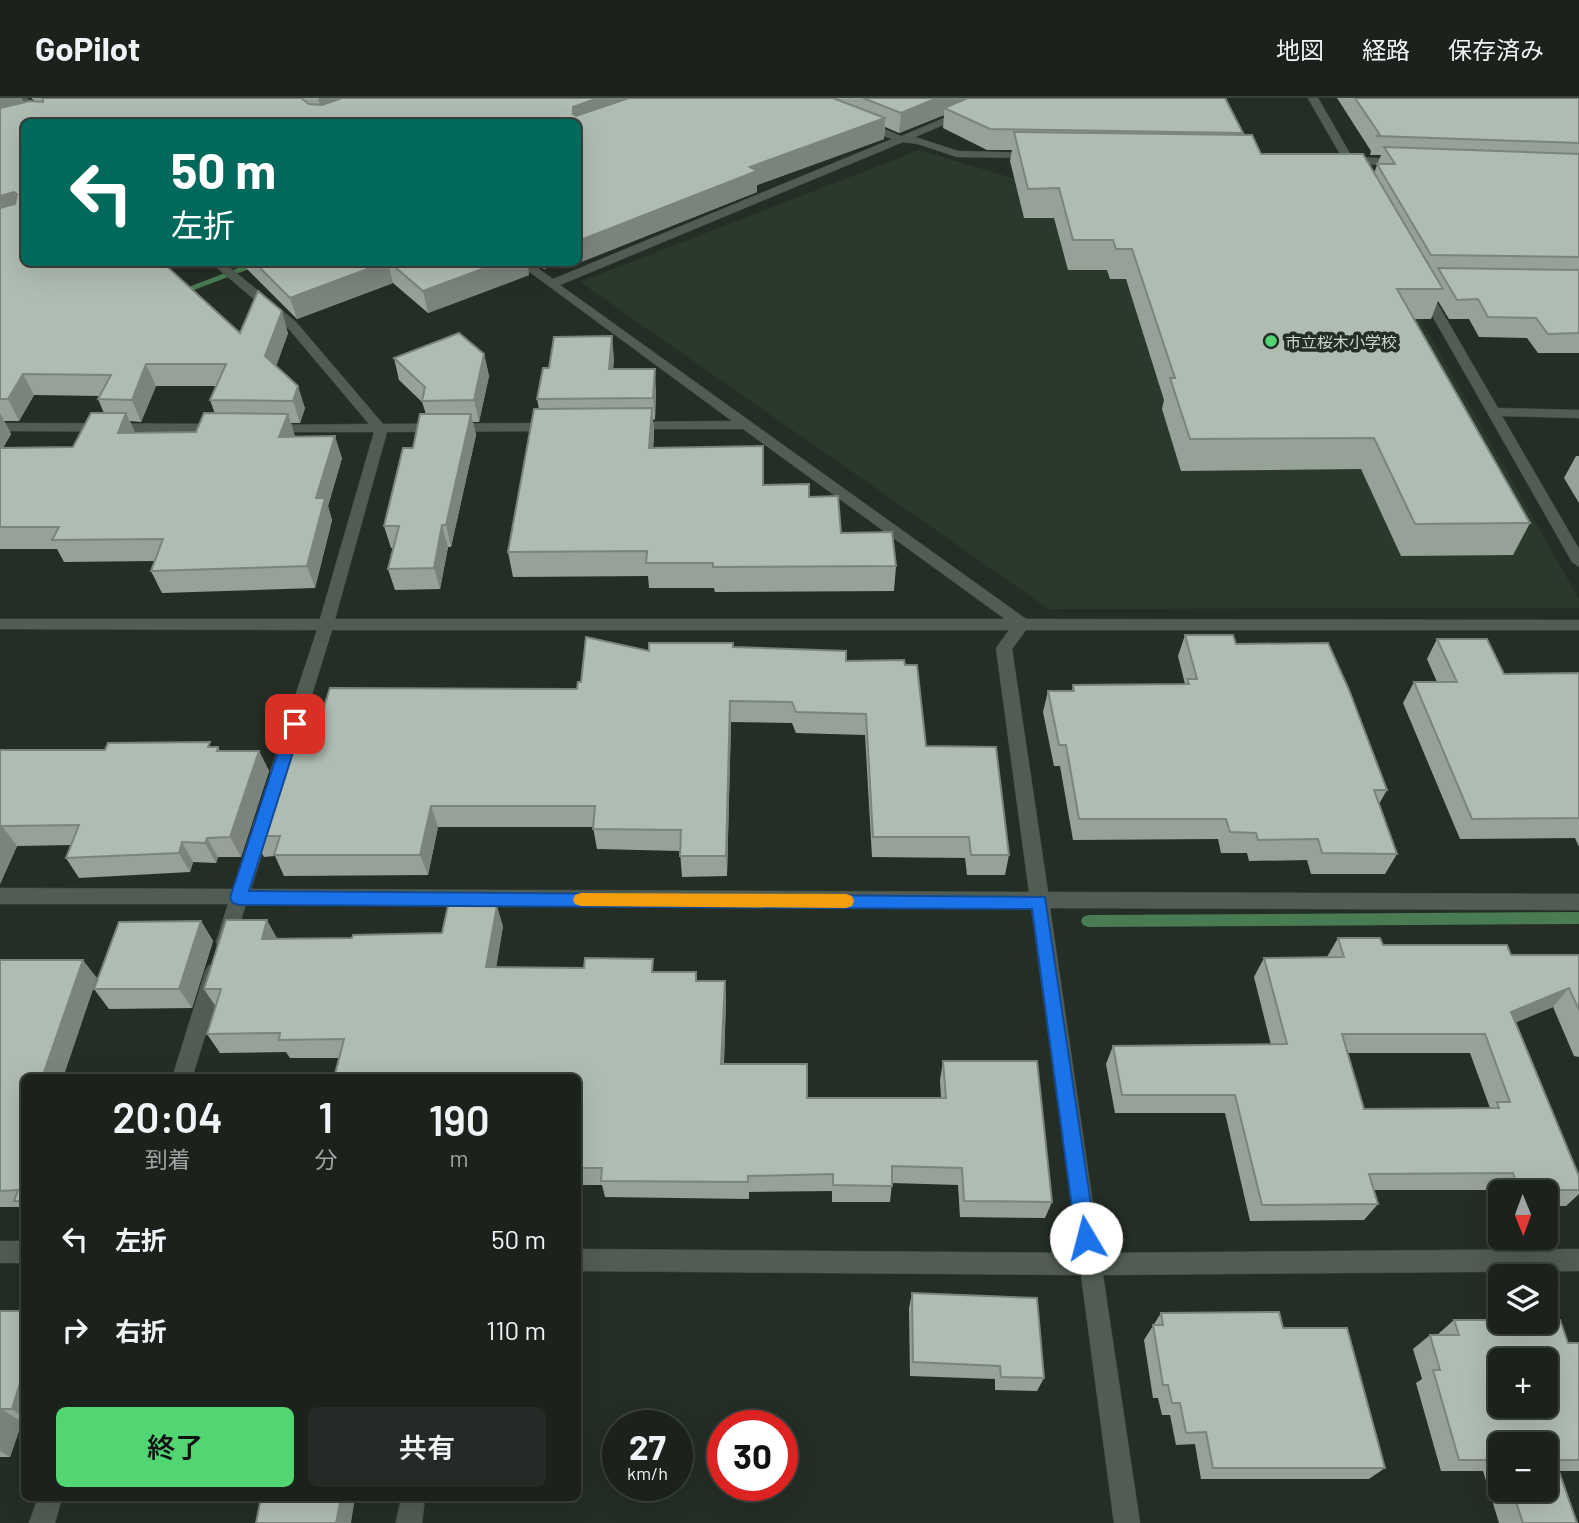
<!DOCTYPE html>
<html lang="ja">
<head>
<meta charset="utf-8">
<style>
  body { margin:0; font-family:Barlow,"Noto Sans JP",sans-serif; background:#242a25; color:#f1f3f6; height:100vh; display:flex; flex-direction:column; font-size:26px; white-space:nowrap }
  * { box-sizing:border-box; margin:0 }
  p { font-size:23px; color:#a0a4a3 }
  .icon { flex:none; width:38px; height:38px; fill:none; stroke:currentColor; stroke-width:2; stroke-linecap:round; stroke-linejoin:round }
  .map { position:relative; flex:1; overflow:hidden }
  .details { position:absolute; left:21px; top:976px; width:560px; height:427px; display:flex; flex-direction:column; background:#1b221c; border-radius:10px; box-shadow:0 7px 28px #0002,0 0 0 2px #393f3b }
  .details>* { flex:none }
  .banner { position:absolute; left:21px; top:21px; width:560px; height:147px; border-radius:10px; box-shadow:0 7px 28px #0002,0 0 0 2px #393f3b; background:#00695c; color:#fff; overflow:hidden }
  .needle { width:46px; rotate:179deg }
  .controls { position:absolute; left:1488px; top:1082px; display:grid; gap:14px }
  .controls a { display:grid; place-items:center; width:70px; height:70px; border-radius:10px; background:#1b221c; box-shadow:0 7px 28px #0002,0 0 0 2px #393f3b; font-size:35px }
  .speed { position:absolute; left:602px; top:1312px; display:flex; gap:14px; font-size:35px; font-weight:700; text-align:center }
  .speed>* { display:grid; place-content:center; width:91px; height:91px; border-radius:50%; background:#1b221c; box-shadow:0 7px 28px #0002,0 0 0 2px #393f3b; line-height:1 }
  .speed small { font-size:18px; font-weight:400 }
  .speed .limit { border:10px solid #d22; background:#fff; color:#111 }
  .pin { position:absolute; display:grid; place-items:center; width:60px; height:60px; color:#fff; margin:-30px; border-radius:14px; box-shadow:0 4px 10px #0006 }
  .me { position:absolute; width:77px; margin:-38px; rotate:352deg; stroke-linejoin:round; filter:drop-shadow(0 0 5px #0008) }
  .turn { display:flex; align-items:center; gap:24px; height:147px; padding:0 35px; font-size:32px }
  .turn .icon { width:91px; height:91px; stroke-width:2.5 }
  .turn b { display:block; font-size:49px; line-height:60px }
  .eta { display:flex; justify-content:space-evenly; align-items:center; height:119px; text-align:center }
  .eta b { font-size:42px; font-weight:600; line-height:49px }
  .cta { display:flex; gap:14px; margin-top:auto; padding:14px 35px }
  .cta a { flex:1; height:80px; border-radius:10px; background:#52d673; color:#111; font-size:28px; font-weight:600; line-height:80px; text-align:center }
  .cta a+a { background:#242a25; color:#f1f3f6 }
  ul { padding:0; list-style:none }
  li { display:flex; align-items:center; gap:21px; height:91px; padding:0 35px }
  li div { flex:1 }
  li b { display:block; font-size:26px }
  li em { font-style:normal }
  header { display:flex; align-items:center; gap:42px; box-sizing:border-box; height:98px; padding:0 35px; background:#1b221c; border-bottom:2px solid #393f3b }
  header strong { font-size:33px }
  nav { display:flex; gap:38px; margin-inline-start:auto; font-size:24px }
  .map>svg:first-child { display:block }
  .built { fill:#2a392c }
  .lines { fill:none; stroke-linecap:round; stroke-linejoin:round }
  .stream { fill:#497c52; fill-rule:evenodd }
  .minor-casing { stroke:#434b44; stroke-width:1 }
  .minor { fill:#515c52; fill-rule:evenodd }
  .wall { fill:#96a298; fill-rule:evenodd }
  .shaded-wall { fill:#7a847c }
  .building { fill:#afbcb1; stroke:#7a847c; stroke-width:2; fill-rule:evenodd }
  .route { fill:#1a73e8; stroke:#114b97; stroke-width:2 }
  .slow { fill:#f59e0b }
  .poi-dot { fill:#52d673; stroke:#242e25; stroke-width:2.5 }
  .labels { text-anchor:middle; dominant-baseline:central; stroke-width:7; stroke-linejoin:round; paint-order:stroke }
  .far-poi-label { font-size:16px; fill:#ced5cf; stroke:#242e25; text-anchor:start }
</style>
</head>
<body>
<header>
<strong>GoPilot</strong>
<nav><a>地図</a><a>経路</a><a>保存済み</a></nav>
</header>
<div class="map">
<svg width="1579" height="1425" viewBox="0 0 1579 1425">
  <rect width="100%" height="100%" fill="#242e25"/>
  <path class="built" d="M919,52L1019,82L1342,83L1579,501V510L1049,511L580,184Z"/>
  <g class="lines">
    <g class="stream">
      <path d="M254,164H268L178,198L170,196Z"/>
      <path d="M1579,814V826L1088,829L1083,827L1081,823L1083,819L1088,817Z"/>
    </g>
    <g class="minor-casing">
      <g id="minor">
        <path d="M16,0H27L55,24H44Z"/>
        <path d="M992,0H1006L915,39L958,53L1033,55L1037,56V60L957,59L918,46L903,44L560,187L1026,521L1579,522V532H1026L1012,551L1048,794L1579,796V812L1050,810L1100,1155L1579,1151V1173L1103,1177L1140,1425H1114L1081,1177L578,1173V1151L1078,1155L1031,809L246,806L234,844L232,850L225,852L218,850L216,844L228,806H0V790L233,791L254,724L257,719H269L272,724L251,791L1029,794L996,550L1009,532H332L288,674L285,679H273L270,674L317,532L0,531V521H320L374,334H264V328L269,327L369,326L288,230L210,164H223L296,224L383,326L553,325L560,329L553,333L387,334L335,521H1005L743,331H625V325L630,324L732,323L516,164H529L553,181L892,41L859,28V24H867L901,38Z"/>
        <path d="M1308,0H1318L1352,59L1401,61L1406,64L1401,67L1356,66L1357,72H1349L1340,62L1342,60Z"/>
        <path d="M1423,187L1429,191L1498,310L1579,312V320L1502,318L1579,451V469L1572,464L1417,191Z"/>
        <path d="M0,325L220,326L227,330L220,334L0,333Z"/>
        <path d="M215,866L222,868L225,874L192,980H172L205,874L208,868Z"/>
        <rect x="0" y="1143" width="24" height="22"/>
        <path d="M38,1400H62L55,1425H29Z"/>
        <path d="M401,1400H425L422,1425H396Z"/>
      </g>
    </g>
    <use href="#minor" class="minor"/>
  </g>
  <g class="wall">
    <path d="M0,0L24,4L35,3L31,0H1226L1243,35V37L1261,56L1374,75L1381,57H1370L1371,53L1337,0H1579V255H1538L1527,240L1479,239L1469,221H1449L1438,203L1431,221H1414L1530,425L1513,457L1401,458L1361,371L1181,373L1162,311L1164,302L1126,181H1110L1107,172H1068L1054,120H1024L1010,63L1012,52H987L943,30L944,17L899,35L885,29L884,41L757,87V94L576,166L575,164H578V24H24V164L240,235H288L276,268L305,310L300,325H291L295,339L342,360L328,408L332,422L315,490L162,495L151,473L155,463L64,464L57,451H0ZM156,288H216L210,302L215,316L196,334L135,335L130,323L141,324ZM34,297L100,298L98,301L104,315L73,349L3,350L11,336L4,323H19Z"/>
    <path d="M240,164H527L529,177L428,215L393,185L297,221Z"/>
    <path d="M534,164H561L544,171Z"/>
    <path d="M484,256L489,278L479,324H473L476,337L451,449H448L440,491L395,492L388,471L393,450H391L384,428L426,316L422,304L399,282L394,260Z"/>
    <path d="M614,260L613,271L656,292L655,321L653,322L654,335L653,350L763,387L809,399L841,435L896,468L894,493L715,494L714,490H649L648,478L513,479L508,454L539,311L537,301L549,270Z"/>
    <path d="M1576,358H1579V405L1564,380Z"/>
    <path d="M1185,537L1236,546L1387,692L1379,706L1397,756L1385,776H1311L1307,762L1249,763L1247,755H1221L1218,741L1073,742L1060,668H1054L1043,614L1048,593H1072L1073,587L1185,586L1178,558Z"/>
    <path d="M1437,541L1504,576L1579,575V749L1575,740L1460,741L1403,605L1414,584H1437L1427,561Z"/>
    <path d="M733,549L846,563L905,567L926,648L1009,757L1005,777H967L965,760L872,759L865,637L796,635L792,625L731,624L727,778L682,779L680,753L597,751L593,729H438L428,777L284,778L275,758L264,759L253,738L311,650L577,591L581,584L649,553Z"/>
    <path d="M218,649L220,653H259L269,673L241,759H218L216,765L193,764L190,774L79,780L66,760L71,747L17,748L0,786V652H105Z"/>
    <path d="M201,823L213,843L192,910L109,911L94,891Z"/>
    <path d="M503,828L496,869L696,874L697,883H725L726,902L724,966L807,1000H941L940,982L943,963L1052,1104L1045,1120L960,1119L958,1087L892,1085L890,1104H832V1093L749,1094V1101L605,1099L602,1087H578V980L339,960H290L286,954L220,955L207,936L216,909L204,891L278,841L352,840L442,835Z"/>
    <path d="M1338,840L1383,847L1511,857H1579V959L1574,958L1553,909L1516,924L1579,1078V1096L1566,1108H1545V1094H1500V1102L1496,1092H1374L1378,1106L1364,1122L1250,1123L1225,1015H1115L1106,966L1113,948L1271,947L1254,879L1264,860L1327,859ZM1347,955H1470L1490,1010L1364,1011Z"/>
    <path d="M0,862L97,880L24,980V1112L20,1109H0Z"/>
    <path d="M912,1195L1044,1280L1037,1293L995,1292V1281L910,1278L909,1210Z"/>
    <path d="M0,1213H24V1323L22,1324L10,1359H0Z"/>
    <path d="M1161,1215L1283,1230L1385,1370L1369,1381H1201L1195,1346L1176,1347L1170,1317H1162L1158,1300H1153L1144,1242Z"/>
    <path d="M1454,1222L1568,1245H1579V1373H1559L1577,1425H1499L1483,1373H1441L1416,1285L1422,1281L1413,1251L1430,1237H1437ZM1500,1346L1545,1391H1500Z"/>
  </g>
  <g class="shaded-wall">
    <path d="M0,0H22L28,14L0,21Z"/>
    <path d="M318,0H374L322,16Z"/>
    <path d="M598,0H655L578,28L573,16V9Z"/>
    <path d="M937,0H985L944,10V17L899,35L901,15Z"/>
    <path d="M885,20L884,41L757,87V94L576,166V164H578V143L750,69Z"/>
    <path d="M14,94L23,114L0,122V98Z"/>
    <path d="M386,164H388L393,185L297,221L290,200Z"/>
    <path d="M501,164H527L529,177L428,215L423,193Z"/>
    <path d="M543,164H561L544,171Z"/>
    <path d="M282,213L288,235L272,280L265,258Z"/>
    <path d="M612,238L614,260L611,293L609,271Z"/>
    <path d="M484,256L489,278L479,324L474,302Z"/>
    <path d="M146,266L156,288L141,324L132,302Z"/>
    <path d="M655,271L656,292L655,321L653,300Z"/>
    <path d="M23,276L34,297L19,323L8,301Z"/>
    <path d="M298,288L305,310L300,325L293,303Z"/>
    <path d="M652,310L654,335L652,375L649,350Z"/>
    <path d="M0,315L11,336L0,354Z"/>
    <path d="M126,315L136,337L118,335Z"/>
    <path d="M288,316L295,338L287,361L279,339Z"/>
    <path d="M471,316L476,337L451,449L446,427Z"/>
    <path d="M335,338L342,360L328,408L332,422L315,490L307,468L316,400Z"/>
    <path d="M442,427L448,449L440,491L434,470Z"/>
    <path d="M730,603L731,624L727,778L726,758Z"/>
    <path d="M259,653L269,673L241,759L230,739Z"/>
    <path d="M431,708L438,729L428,777L420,757Z"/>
    <path d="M2,728L17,748L0,786V732Z"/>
    <path d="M207,740L218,759L216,765L205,745Z"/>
    <path d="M182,744L193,764L190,774L179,755Z"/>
    <path d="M497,808L503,828L493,889L486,869Z"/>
    <path d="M267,822L278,842L262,841Z"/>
    <path d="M201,823L213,843L192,910L179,891Z"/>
    <path d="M83,862L97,880L63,980H42Z"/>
    <path d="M725,883L726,902L723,984L721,966Z"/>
    <path d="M1569,890L1553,909L1495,933L1511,914Z"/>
    <path d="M24,1252V1269L20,1265Z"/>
    <path d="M24,1272V1319L12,1311Z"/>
    <path d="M1,1311L22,1324L10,1359L0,1353V1314Z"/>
    <path d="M341,1400H355L351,1425H336Z"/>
  </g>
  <g class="building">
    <path d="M43,0H301L309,6L322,7L342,0H598L573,9V16L576,18L629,0H833L885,20L750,69L757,73L578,143V24H24V164H162L240,235L258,193L282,213L265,258L298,288L293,303L210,302L226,266H146L132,302L98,301L111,277L23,276L8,301H0V110L15,106L17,96L14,94L0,98V10L30,3L43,4Z"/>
    <path d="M863,0H937L901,15Z"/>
    <path d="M968,0H1225L1243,35L990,31L944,10Z"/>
    <path d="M1355,0H1579V45L1376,38L1380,37Z"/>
    <path d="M1014,34L1252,37L1261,56H1363L1443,191H1397L1530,425L1415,426L1374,340L1190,341L1170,280H1175L1132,151H1116L1113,142H1073L1059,90L1028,91Z"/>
    <path d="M1384,49L1579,56V159L1431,157L1377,66H1395Z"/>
    <path d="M254,164H386L290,200Z"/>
    <path d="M389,164H501L423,193Z"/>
    <path d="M1438,170L1579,172V235L1548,236L1536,220L1488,219L1478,201L1457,202Z"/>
    <path d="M459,235L484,256L474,302L422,303L425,289L394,260Z"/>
    <path d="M612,238L609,271H655L653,300L537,301L543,270H549L554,239Z"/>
    <path d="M652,310L649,350L763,348V387L809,386V399L838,398L841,435L892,434L896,468L713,469V465H646L647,453L508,454L534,311Z"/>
    <path d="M91,315H126L118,335L196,334L204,315L288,316L279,339L335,338L316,400H325L307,468L151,473L163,441L52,442L59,429H0V350L73,349Z"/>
    <path d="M420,316H471L446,427H442L434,470L388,471L399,428H384L403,350H413Z"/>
    <path d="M1185,537H1233L1236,546L1328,545L1349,592L1387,692H1374L1397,756L1322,755L1318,741L1258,742L1256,735L1230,734L1226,721H1079L1066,647H1059L1048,593H1074L1073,587L1189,586L1187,581H1197Z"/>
    <path d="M586,539L649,553V545H733V549L846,553V563L904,562L905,567H917L926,648L996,649L1009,757H971L969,739H873L866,616L796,614L792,604L730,603L726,758H680L681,732L593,731L595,708H431L420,757H274L280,738H253L281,652L311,650L330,590L577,591L578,584H581Z"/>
    <path d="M1437,541H1487L1504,576L1579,575V720L1472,721L1414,584H1457Z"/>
    <path d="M210,644L208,649H218L217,653H259L230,739L207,740L205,745L182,744L179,755L66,760L79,727L2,728L0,732V652H105L108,645Z"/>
    <path d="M448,808H497L486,869L584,870L585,860L653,861L652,874H696V883H725L721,966H807V1000H946L943,963H1037L1052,1104L964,1103L962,1070L892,1068V1088L833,1087V1076L748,1078V1084L601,1083L602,1070H578V980H334L344,941L279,942L280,935L207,936L221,891H204L226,822H267L262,841L352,840L353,837L442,835Z"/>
    <path d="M201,823L179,891H94L119,824Z"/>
    <path d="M1338,840H1380L1383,847H1507L1511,857H1579V912L1569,890L1511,914L1579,1078V1092H1519L1513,1075L1369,1076L1378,1106L1262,1107L1235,997H1122L1113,948L1287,946L1264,860L1344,859ZM1342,936H1485L1510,1004H1497L1499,1010L1364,1011Z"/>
    <path d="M0,862H83L42,980H24V1103H14L18,1092L0,1093Z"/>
    <path d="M912,1195L1037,1200L1044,1280L1001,1279L1000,1268L913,1264Z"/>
    <path d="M0,1213H24V1252L20,1265H24V1272L12,1311H1L0,1314Z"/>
    <path d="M1279,1214L1283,1230H1347L1385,1370H1213L1206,1334L1186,1335L1180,1305H1172L1168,1287H1163L1153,1227H1163L1161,1215Z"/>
    <path d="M1454,1222H1500V1223L1560,1222L1568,1245H1579V1362H1555L1577,1425H1523L1512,1391H1545V1346H1500V1362H1459L1433,1272H1440L1430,1237H1459ZM1500,1262H1545V1307H1500Z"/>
    <path d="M261,1400H341L336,1425H256Z"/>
  </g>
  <path class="route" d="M295,621L302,626L249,793L1045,799L1096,1140L1093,1147L1086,1150L1079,1147L1076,1140L1032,811L239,807L233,805L230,800L287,626Z"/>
  <path class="slow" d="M581,795L846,796L852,798L854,803L852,808L846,810L581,808L575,806L573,802L575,797Z"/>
  <circle class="poi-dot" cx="1271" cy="243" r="7"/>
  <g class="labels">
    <g class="far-poi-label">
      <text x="1285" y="243">市立桜木小学校</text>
    </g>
  </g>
</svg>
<div class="controls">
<a><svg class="needle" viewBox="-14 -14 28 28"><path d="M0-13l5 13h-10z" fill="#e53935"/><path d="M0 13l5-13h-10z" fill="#a0a4a3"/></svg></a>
<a><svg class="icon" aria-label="layers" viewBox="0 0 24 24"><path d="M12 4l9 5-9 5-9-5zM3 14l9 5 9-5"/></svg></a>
<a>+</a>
<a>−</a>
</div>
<div class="speed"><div>27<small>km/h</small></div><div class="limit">30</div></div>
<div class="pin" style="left:295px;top:626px;background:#d93025"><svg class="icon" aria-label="arrive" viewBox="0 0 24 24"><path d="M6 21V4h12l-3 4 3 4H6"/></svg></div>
<svg class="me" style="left:1086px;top:1140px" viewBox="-20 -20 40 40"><circle r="19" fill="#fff"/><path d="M0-13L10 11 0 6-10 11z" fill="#1a73e8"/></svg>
<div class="banner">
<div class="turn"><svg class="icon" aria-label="left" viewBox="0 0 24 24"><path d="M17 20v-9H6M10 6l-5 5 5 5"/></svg><div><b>50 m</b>左折</div></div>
</div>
<section class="details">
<div class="eta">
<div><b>20:04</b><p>到着</p></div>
<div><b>1</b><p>分</p></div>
<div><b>190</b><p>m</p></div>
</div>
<ul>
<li><svg class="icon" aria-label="left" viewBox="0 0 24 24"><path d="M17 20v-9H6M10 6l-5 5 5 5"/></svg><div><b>左折</b></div><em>50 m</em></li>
<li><svg class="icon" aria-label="right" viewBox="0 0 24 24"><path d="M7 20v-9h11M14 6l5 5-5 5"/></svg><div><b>右折</b></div><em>110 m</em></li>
</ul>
<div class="cta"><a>終了</a><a>共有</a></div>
</section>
</div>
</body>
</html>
